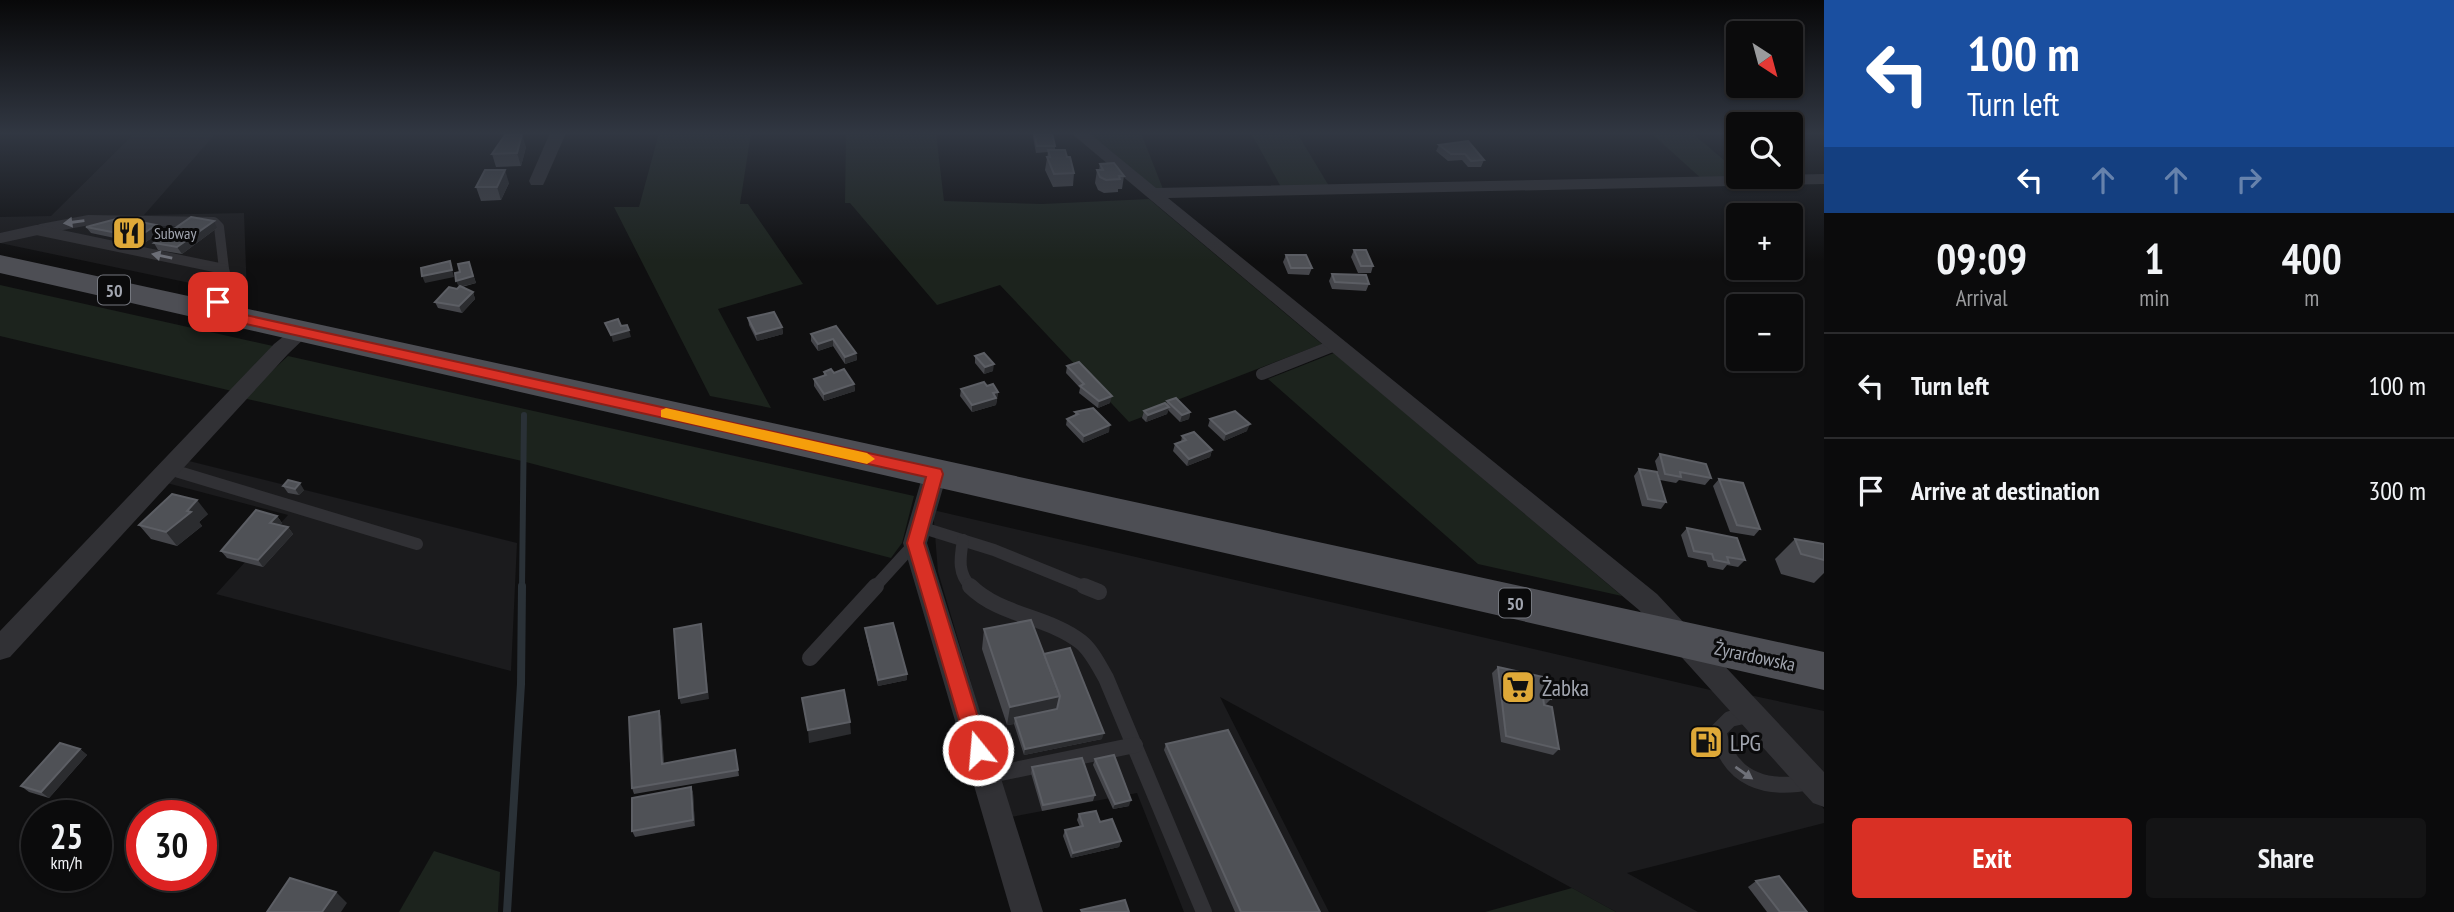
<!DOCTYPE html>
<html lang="en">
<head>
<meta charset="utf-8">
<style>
  body { margin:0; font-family:"PT Sans Narrow",sans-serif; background:#141415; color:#f1f3f6; height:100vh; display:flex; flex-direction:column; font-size:26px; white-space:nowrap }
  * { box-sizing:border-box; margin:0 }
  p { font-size:23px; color:#9a9b9d }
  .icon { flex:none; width:38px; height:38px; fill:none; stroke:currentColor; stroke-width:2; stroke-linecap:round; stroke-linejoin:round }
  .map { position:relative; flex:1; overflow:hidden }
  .sheet { display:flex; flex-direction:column; background:#0b0b0c; width:630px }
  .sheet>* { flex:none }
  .banner { background:#1a4fa0; color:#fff; overflow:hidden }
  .needle { width:46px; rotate:144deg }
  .tools { position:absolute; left:1726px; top:21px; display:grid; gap:14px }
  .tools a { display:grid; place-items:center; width:77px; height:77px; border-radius:7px; background:#0b0b0c; box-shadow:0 2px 5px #0004,0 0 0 2px #2b2b2d; font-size:35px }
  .speed { position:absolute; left:21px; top:800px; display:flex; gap:14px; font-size:35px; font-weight:700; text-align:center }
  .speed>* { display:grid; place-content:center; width:91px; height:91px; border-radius:50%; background:#0b0b0c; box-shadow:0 2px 5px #0004,0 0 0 2px #2b2b2d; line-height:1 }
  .speed small { font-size:18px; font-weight:400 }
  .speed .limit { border:10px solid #d22; background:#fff; color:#111 }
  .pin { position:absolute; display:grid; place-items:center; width:60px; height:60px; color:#fff; margin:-30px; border-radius:14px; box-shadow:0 4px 10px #0006 }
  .me { position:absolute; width:77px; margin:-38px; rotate:343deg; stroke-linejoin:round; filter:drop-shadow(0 0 5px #0008) }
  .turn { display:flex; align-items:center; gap:24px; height:147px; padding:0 28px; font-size:32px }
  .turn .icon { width:91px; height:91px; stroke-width:2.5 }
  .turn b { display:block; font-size:49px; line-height:60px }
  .lanes { display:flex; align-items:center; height:66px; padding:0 28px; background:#0003; justify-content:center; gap:35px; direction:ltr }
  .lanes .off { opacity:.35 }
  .eta { display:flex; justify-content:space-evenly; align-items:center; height:119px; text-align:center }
  .eta b { font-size:42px; font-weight:600; line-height:49px }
  .button { display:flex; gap:14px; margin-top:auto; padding:14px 28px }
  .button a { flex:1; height:80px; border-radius:7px; background:#d93025; color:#fff; font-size:28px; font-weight:600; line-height:80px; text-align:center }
  .button a+a { background:#141415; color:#f1f3f6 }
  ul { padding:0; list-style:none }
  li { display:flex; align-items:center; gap:21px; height:105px; padding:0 28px; border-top:2px solid #2b2b2d }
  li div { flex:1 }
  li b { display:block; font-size:26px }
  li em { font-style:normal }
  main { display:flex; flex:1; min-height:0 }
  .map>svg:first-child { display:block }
  .built { fill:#1b1b1d }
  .green { fill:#1c231d }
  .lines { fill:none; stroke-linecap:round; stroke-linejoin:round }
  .stream-far1 { stroke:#2a3137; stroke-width:6 }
  .stream { stroke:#2a3137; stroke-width:8 }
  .service-far2 { stroke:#313135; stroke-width:10 }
  .service-far1 { stroke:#313135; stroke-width:12 }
  .service { stroke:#313135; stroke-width:16 }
  .minor { fill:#313135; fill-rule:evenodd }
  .primary { fill:#4d4e54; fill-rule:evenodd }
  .wall { fill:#45464b }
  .shaded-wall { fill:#2b2c2f }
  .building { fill:#4f5156; stroke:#5c5e64; stroke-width:2 }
  .oneway { fill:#6f7179 }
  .route { fill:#d93025; stroke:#8d1f18; stroke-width:2 }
  .slow { fill:#f59e0b }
  .labels { text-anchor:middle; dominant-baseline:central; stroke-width:6; stroke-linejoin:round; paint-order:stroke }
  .far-poi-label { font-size:16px; fill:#a2a6b0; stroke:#0a0a0b; text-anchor:start }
  .shield { fill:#0a0a0b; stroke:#74777e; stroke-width:2 }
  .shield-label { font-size:18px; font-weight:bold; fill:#a2a6b0 }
  .street-label { font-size:19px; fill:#a2a6b0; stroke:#0a0a0b }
  .near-poi-label { font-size:23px; fill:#a2a6b0; stroke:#0a0a0b; text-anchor:start }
</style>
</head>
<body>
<main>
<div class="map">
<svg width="1824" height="912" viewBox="0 0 1824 912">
  <rect width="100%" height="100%" fill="#0f0f10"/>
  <g class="built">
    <path d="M135,133H216L144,215L244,213L247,295L0,243V217L51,216Z"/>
    <path d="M185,460L517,543L511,671L216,594L288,515L163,482Z"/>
    <path d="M933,510L1719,692L1824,809V823L1627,873L1698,912H1616L1220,697L1329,912H1184L1137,793L1011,817L938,572Z"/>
    <path d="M1740,693L1824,711V774Z"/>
  </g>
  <g class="green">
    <path d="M659,133H751L740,204H748L803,284L718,309L771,408L710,396L614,207H639Z"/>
    <path d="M846,133H936L944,201L1042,204L1149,199L1322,344L1172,402L1174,405L1129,422L1000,285L937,305L850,203H845Z"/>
    <path d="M1086,133H1141L1163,189L1151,188Z"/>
    <path d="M1251,133H1297L1329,186L1281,187Z"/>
    <path d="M1651,133H1692L1738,172V177L1703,180Z"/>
    <path d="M0,285L273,346L232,391L0,336Z"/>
    <path d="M1334,353L1622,596L1478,564L1268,379Z"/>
    <path d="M288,356L914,496L902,543L891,558L522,461L243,398Z"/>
    <path d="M434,851L500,872L498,912H399Z"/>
    <path d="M1572,888L1616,912H1485Z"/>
  </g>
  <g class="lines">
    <path class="stream-far1" d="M522,588L524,415"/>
    <path class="stream" d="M507,912L521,684L522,586"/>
    <g class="service-far2">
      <path d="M41,229L89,220L214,222L219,227L224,269"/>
      <path d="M0,238L37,230L224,269L227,280L216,293L227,315"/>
    </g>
    <g class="service-far1">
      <path d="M1262,374L1335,345"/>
      <path d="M169,469L417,544"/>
      <path d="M920,527L994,550L1088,588"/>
      <path d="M963,540C960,558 957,574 972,588"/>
      <path d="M874,588L915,543"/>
    </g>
    <g class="service">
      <path d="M970,586C1000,616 1048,616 1081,642C1092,651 1099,666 1106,678L1204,912"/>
      <path d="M1084,586L1099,592"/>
      <path d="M810,658L876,586"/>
      <path d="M1752,714L1730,719L1718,731C1729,780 1766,791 1811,782"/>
      <path d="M986,776L1135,745"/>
    </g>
    <g class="minor">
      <path d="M550,133H566L545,181L543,185H531L529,181Z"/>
      <path d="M1071,133H1089L1156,188L1824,174V184L1168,198L1657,594L1824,772V807L1813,803L1639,610Z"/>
      <path d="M301,326L311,332L288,354L10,657L0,660V631L274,344L294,328Z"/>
      <path d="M935,466L943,468L947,474L927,543L1043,912H1011L903,543L923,474L927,468Z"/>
    </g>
    <path class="primary" d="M0,255L1824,652V690L0,273Z"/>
  </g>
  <g class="wall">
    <path d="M1033,133H1052L1055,146V150L1067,157L1074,173L1073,186L1053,187L1045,170L1048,152L1036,153L1033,137Z"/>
    <path d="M1439,145L1484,160L1481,167H1468L1462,160L1448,161L1436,151Z"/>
    <path d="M526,147L521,166L496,167L492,154Z"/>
    <path d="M1100,164L1124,176L1122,189H1118V192L1104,193L1098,190L1095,183L1097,170H1099Z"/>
    <path d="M509,183L501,200L481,201L476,187Z"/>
    <path d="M156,225L160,232L143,244L91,233L86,227Z"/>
    <path d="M217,228L182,254L158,250L154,243Z"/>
    <path d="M1354,250L1373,266L1371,273H1358L1351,257Z"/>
    <path d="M1286,255L1312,268L1309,275L1288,274L1283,262Z"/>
    <path d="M469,262L476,283L462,287L473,292L475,299L462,313L438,308L435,302L459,287L460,272Z"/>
    <path d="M1332,274L1369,284L1366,291L1332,289L1329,281Z"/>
    <path d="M748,318L782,327L783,334L757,341L749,325Z"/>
    <path d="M836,326L856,353L857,360L845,364L833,346L818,351L811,341V334Z"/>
    <path d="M975,356L993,371L984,374L975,363Z"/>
    <path d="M1067,366L1110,403L1098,408L1079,393L1080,388L1066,373Z"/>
    <path d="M824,372L834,373L854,384L855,391L824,401L814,386V379L824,376Z"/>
    <path d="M987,386L998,392L996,405L972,412L960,396L961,389Z"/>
    <path d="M1167,401L1190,412L1189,419L1180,422L1168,410L1167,414L1146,422L1142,418L1144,411L1166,405Z"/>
    <path d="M1075,412L1109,432L1083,443L1066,425L1067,419L1075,415Z"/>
    <path d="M1210,419L1247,431L1224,441L1208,426Z"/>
    <path d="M1182,436L1212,450L1210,457L1187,466L1173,451L1175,444L1181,442Z"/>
    <path d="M1660,454L1711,478L1705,485L1679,480L1676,483L1660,480L1655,461Z"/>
    <path d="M1639,469L1666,502L1661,509L1642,506L1634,476Z"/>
    <path d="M1719,479L1760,529L1754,536L1730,532L1713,486Z"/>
    <path d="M283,486L304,490L299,495L288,493Z"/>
    <path d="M208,514L199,522L202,526L177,546L151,539L139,525Z"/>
    <path d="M277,516L282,523L279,525L288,527L293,534L263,567L227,558L221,551Z"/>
    <path d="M1687,528L1745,560L1738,567L1727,565L1723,570L1708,567L1706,561L1688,557L1681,535Z"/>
    <path d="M1795,539L1824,544V573L1814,583L1781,574L1775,559Z"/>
    <path d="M865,628L907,680L878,686L866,635Z"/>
    <path d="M984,629L1044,654L1102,739L1024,755L1014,724L1007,725L982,649Z"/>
    <path d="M1498,667L1551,699L1545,705L1559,749L1553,755L1501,742L1492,673Z"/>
    <path d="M659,711L661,718L664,764L736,756L739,776L634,794L632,788Z"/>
    <path d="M1166,744L1320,912H1235L1164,750Z"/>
    <path d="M80,749L87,755L49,798L29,792L21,786Z"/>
    <path d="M1095,759L1129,806L1113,809L1093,765Z"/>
    <path d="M1032,767L1095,795L1093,801L1042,811L1031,773Z"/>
    <path d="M691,787L693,793L695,826L635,837L632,831Z"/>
    <path d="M1079,814L1100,822L1121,841L1119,847L1071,858L1063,836L1065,830L1080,827L1077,820Z"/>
    <path d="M1756,881L1807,912H1767L1748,887Z"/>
  </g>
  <g class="shaded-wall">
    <path d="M522,134L526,147L521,166L517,153Z"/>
    <path d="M505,170L509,183L501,200L497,187Z"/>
    <path d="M214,221L217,228L182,254L177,247Z"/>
    <path d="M156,225L160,232L143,244L138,237Z"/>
    <path d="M450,261L454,277L425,283L422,276Z"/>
    <path d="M469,262L476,283L459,287L456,281Z"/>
    <path d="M473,292L475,299L462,313L459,306Z"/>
    <path d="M782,327L783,334L757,341L756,334Z"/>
    <path d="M629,330L631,337L613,342L611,335Z"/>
    <path d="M833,339V346L818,351V344Z"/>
    <path d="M856,353L857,360L845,364V357Z"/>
    <path d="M994,364L993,371L984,374L985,367Z"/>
    <path d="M854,384L855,391L824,401V394Z"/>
    <path d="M998,392L996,405L972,412V405L993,393Z"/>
    <path d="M1112,396L1110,403L1098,408L1099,401Z"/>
    <path d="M1169,407L1167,414L1146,422L1148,415Z"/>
    <path d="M1190,412L1189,419L1180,422L1182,415Z"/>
    <path d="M1250,424L1247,431L1224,441L1226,434Z"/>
    <path d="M1110,425L1109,432L1083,443L1084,436Z"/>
    <path d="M1212,450L1210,457L1187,466L1189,459Z"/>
    <path d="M300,483L304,490L299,495L295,489Z"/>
    <path d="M197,500L208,514L199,522L202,526L177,546L166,532Z"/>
    <path d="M277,516L282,523L275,530L270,523Z"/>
    <path d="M288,527L293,534L263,567L258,560Z"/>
    <path d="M701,624L702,630L709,699L681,704L679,698Z"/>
    <path d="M907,674V680L878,686V680Z"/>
    <path d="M1060,696L1056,715L1015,718L1014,724L1007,725L1010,707Z"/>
    <path d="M659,711L661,718L664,770L662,764Z"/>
    <path d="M850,722L851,734L809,743L808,730Z"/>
    <path d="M1104,733L1102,739L1024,755L1025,749Z"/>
    <path d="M80,749L87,755L49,798L41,792Z"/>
    <path d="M691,787L693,793L695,826L693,820Z"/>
    <path d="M1131,800L1129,806L1113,809L1115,804Z"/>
    <path d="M1121,841L1119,847L1071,858L1073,853Z"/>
    <path d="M336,892L347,903L341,912H322Z"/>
  </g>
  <g class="building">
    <path d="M1034,133H1052L1055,146H1037Z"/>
    <path d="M522,134L517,153L492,154L505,135Z"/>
    <path d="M1468,141L1484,160L1471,161L1465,154H1451L1439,145Z"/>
    <path d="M1048,150H1065L1067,157H1070L1074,173L1054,174L1047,157H1050Z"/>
    <path d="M1114,163L1124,176H1119L1120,179L1106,180L1100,177L1097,170H1103L1100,164Z"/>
    <path d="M485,170H505L497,187H476Z"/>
    <path d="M191,217L214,221L177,247L154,243Z"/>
    <path d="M120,218L156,225L138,237L86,227Z"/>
    <path d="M1354,250H1366L1373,266H1361Z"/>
    <path d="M1286,255H1306L1312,268H1291Z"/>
    <path d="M450,261L452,270L422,276L421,268Z"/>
    <path d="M469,262L473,276L456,281L455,273L460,272L458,264Z"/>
    <path d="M1332,274L1366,275L1369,284L1335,282Z"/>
    <path d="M460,286L473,292L459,306L435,302L449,287L457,289Z"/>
    <path d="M774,312L782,327L756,334L748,318Z"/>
    <path d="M618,319L621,326L627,325L629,330L611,335L605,323Z"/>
    <path d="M836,326L856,353L845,357L833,339L818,344L811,334Z"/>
    <path d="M984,353L994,364L985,367L975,356Z"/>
    <path d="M1079,362L1112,396L1099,401L1080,386L1084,384L1067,366Z"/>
    <path d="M831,369L834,373L844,369L854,384L824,394L814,379L826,375L824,372Z"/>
    <path d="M984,382L987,386L993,384L998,392L993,393L996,398L972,405L961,389Z"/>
    <path d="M1176,398L1190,412L1182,415L1167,401Z"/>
    <path d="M1165,403L1169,407L1148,415L1144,411Z"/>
    <path d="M1093,408L1110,425L1084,436L1067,419L1078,414L1075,412Z"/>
    <path d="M1235,411L1250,424L1226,434L1210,419Z"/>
    <path d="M1194,432L1212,450L1189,459L1175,444L1186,440L1182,436Z"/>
    <path d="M1660,454L1706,464L1711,478L1680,472L1681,477L1665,474Z"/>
    <path d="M1639,469L1657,472L1666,502L1648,499Z"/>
    <path d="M1719,479L1743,483L1760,529L1737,525Z"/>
    <path d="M288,480L300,483L295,489L283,486Z"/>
    <path d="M172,494L197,500L187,511L191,512L166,532L139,525Z"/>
    <path d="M256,510L277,516L270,523L288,527L258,560L221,551Z"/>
    <path d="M1687,528L1737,538L1745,560L1727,557L1729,563L1714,560L1712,554L1694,551Z"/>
    <path d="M1795,539L1824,544V560L1801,554Z"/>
    <path d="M1031,620L1060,696L1010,707L984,629Z"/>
    <path d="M893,623L907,674L878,680L865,628Z"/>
    <path d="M701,624L707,692L679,698L674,629Z"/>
    <path d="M1070,648L1104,733L1025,749L1015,718L1057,709L1060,696L1044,654Z"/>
    <path d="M1498,667L1548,678L1551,699L1543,697L1544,705L1552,707L1559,749L1506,736Z"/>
    <path d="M844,690L850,722L808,730L802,698Z"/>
    <path d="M659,711L662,764L735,750L738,770L632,788L629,717Z"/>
    <path d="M1228,730L1320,912H1241L1166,744Z"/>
    <path d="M60,743L80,749L41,792L21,786Z"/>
    <path d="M1114,755L1131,800L1115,804L1095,759Z"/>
    <path d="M1082,758L1095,795L1043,805L1032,767Z"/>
    <path d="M691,787L693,820L632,831V798Z"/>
    <path d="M1096,811L1100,822L1112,819L1121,841L1073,853L1065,830L1083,826L1079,814Z"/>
    <path d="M1779,876L1807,912H1780L1756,881Z"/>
    <path d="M290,878L336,892L322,912H267Z"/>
    <path d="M1125,900L1129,912H1082L1081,910Z"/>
  </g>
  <defs><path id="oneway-solid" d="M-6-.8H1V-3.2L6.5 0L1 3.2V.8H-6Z" transform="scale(1.75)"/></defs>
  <g class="oneway">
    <use href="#oneway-solid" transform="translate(74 222) rotate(172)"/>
    <use href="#oneway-solid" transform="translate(162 256) rotate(-168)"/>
    <use href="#oneway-solid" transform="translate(1744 773) rotate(35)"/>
  </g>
  <linearGradient id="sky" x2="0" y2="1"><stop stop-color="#080809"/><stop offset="0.51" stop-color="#313742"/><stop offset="1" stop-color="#313742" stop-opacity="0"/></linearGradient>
  <rect width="1824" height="261" fill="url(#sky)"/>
  <path class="route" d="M218,298L222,299L232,312L941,469L943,474L924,543L988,750L985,757L978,760L971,757L968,750L907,543L926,477L228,320L223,318L211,302Z"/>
  <path class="slow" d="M666,408L867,453L875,459L867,464L661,417V410Z"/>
  <defs>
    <g id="restaurant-square" transform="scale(1.75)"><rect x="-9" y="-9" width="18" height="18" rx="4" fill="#dfa938" stroke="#0a0a0b"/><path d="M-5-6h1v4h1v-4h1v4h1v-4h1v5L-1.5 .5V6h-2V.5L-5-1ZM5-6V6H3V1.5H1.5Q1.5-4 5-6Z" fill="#111"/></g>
    <g id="supermarket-square" transform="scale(1.75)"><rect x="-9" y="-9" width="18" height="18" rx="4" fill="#dfa938" stroke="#0a0a0b"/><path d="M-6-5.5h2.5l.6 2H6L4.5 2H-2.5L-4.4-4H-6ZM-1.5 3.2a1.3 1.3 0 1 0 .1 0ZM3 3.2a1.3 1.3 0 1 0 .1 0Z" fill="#111"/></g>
    <g id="fuel-square" transform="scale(1.75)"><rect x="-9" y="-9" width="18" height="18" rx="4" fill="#dfa938" stroke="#0a0a0b"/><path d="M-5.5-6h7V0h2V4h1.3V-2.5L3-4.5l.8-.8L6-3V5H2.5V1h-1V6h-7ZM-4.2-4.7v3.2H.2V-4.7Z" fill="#111"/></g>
  </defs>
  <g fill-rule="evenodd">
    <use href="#restaurant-square" x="129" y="233"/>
    <use href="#supermarket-square" x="1518" y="687"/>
    <use href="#fuel-square" x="1706" y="742"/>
  </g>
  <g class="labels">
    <g class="far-poi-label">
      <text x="154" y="233">Subway</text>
    </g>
    <g class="shield">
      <rect x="98" y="275.5" width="32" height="29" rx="5"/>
      <rect x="1499" y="588.5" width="32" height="29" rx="5"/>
    </g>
    <g class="shield-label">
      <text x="114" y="290">50</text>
      <text x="1515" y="603">50</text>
    </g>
    <g class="street-label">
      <text transform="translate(1755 656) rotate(12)">Żyrardowska</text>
    </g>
    <g class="near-poi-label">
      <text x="1542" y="687">Żabka</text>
      <text x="1730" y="742">LPG</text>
    </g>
  </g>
</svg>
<div class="tools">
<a><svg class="needle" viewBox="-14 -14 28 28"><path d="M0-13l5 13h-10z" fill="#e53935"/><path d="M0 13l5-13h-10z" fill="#9a9b9d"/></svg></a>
<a><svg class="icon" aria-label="search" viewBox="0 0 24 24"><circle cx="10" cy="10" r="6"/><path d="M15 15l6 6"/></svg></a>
<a>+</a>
<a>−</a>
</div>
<div class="speed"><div>25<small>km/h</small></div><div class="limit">30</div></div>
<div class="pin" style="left:218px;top:302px;background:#d93025"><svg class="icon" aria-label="arrive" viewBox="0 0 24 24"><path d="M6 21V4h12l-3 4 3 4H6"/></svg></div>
<svg class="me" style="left:978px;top:750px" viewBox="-20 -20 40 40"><circle r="17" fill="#d93025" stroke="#fff" stroke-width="3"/><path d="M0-11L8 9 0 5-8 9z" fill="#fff"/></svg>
</div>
<section class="sheet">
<div class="banner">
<div class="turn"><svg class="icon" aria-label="left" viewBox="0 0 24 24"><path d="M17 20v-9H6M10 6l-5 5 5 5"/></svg><div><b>100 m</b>Turn left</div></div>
<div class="lanes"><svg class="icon" aria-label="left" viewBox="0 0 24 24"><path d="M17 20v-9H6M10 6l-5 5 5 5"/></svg><svg class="icon off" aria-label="ahead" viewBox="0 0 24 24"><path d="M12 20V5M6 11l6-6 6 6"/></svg><svg class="icon off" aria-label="ahead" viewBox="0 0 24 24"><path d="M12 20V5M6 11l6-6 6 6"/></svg><svg class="icon off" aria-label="right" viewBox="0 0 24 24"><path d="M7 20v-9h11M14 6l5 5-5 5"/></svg></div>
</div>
<div class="eta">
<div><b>09:09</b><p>Arrival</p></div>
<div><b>1</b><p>min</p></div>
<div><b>400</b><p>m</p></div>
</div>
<ul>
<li><svg class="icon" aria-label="left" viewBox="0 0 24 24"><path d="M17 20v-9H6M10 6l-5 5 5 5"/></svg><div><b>Turn left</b></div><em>100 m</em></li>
<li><svg class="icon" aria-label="arrive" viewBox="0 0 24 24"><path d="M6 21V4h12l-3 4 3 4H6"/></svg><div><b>Arrive at destination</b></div><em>300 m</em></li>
</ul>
<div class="button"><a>Exit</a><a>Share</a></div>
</section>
</main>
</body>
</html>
